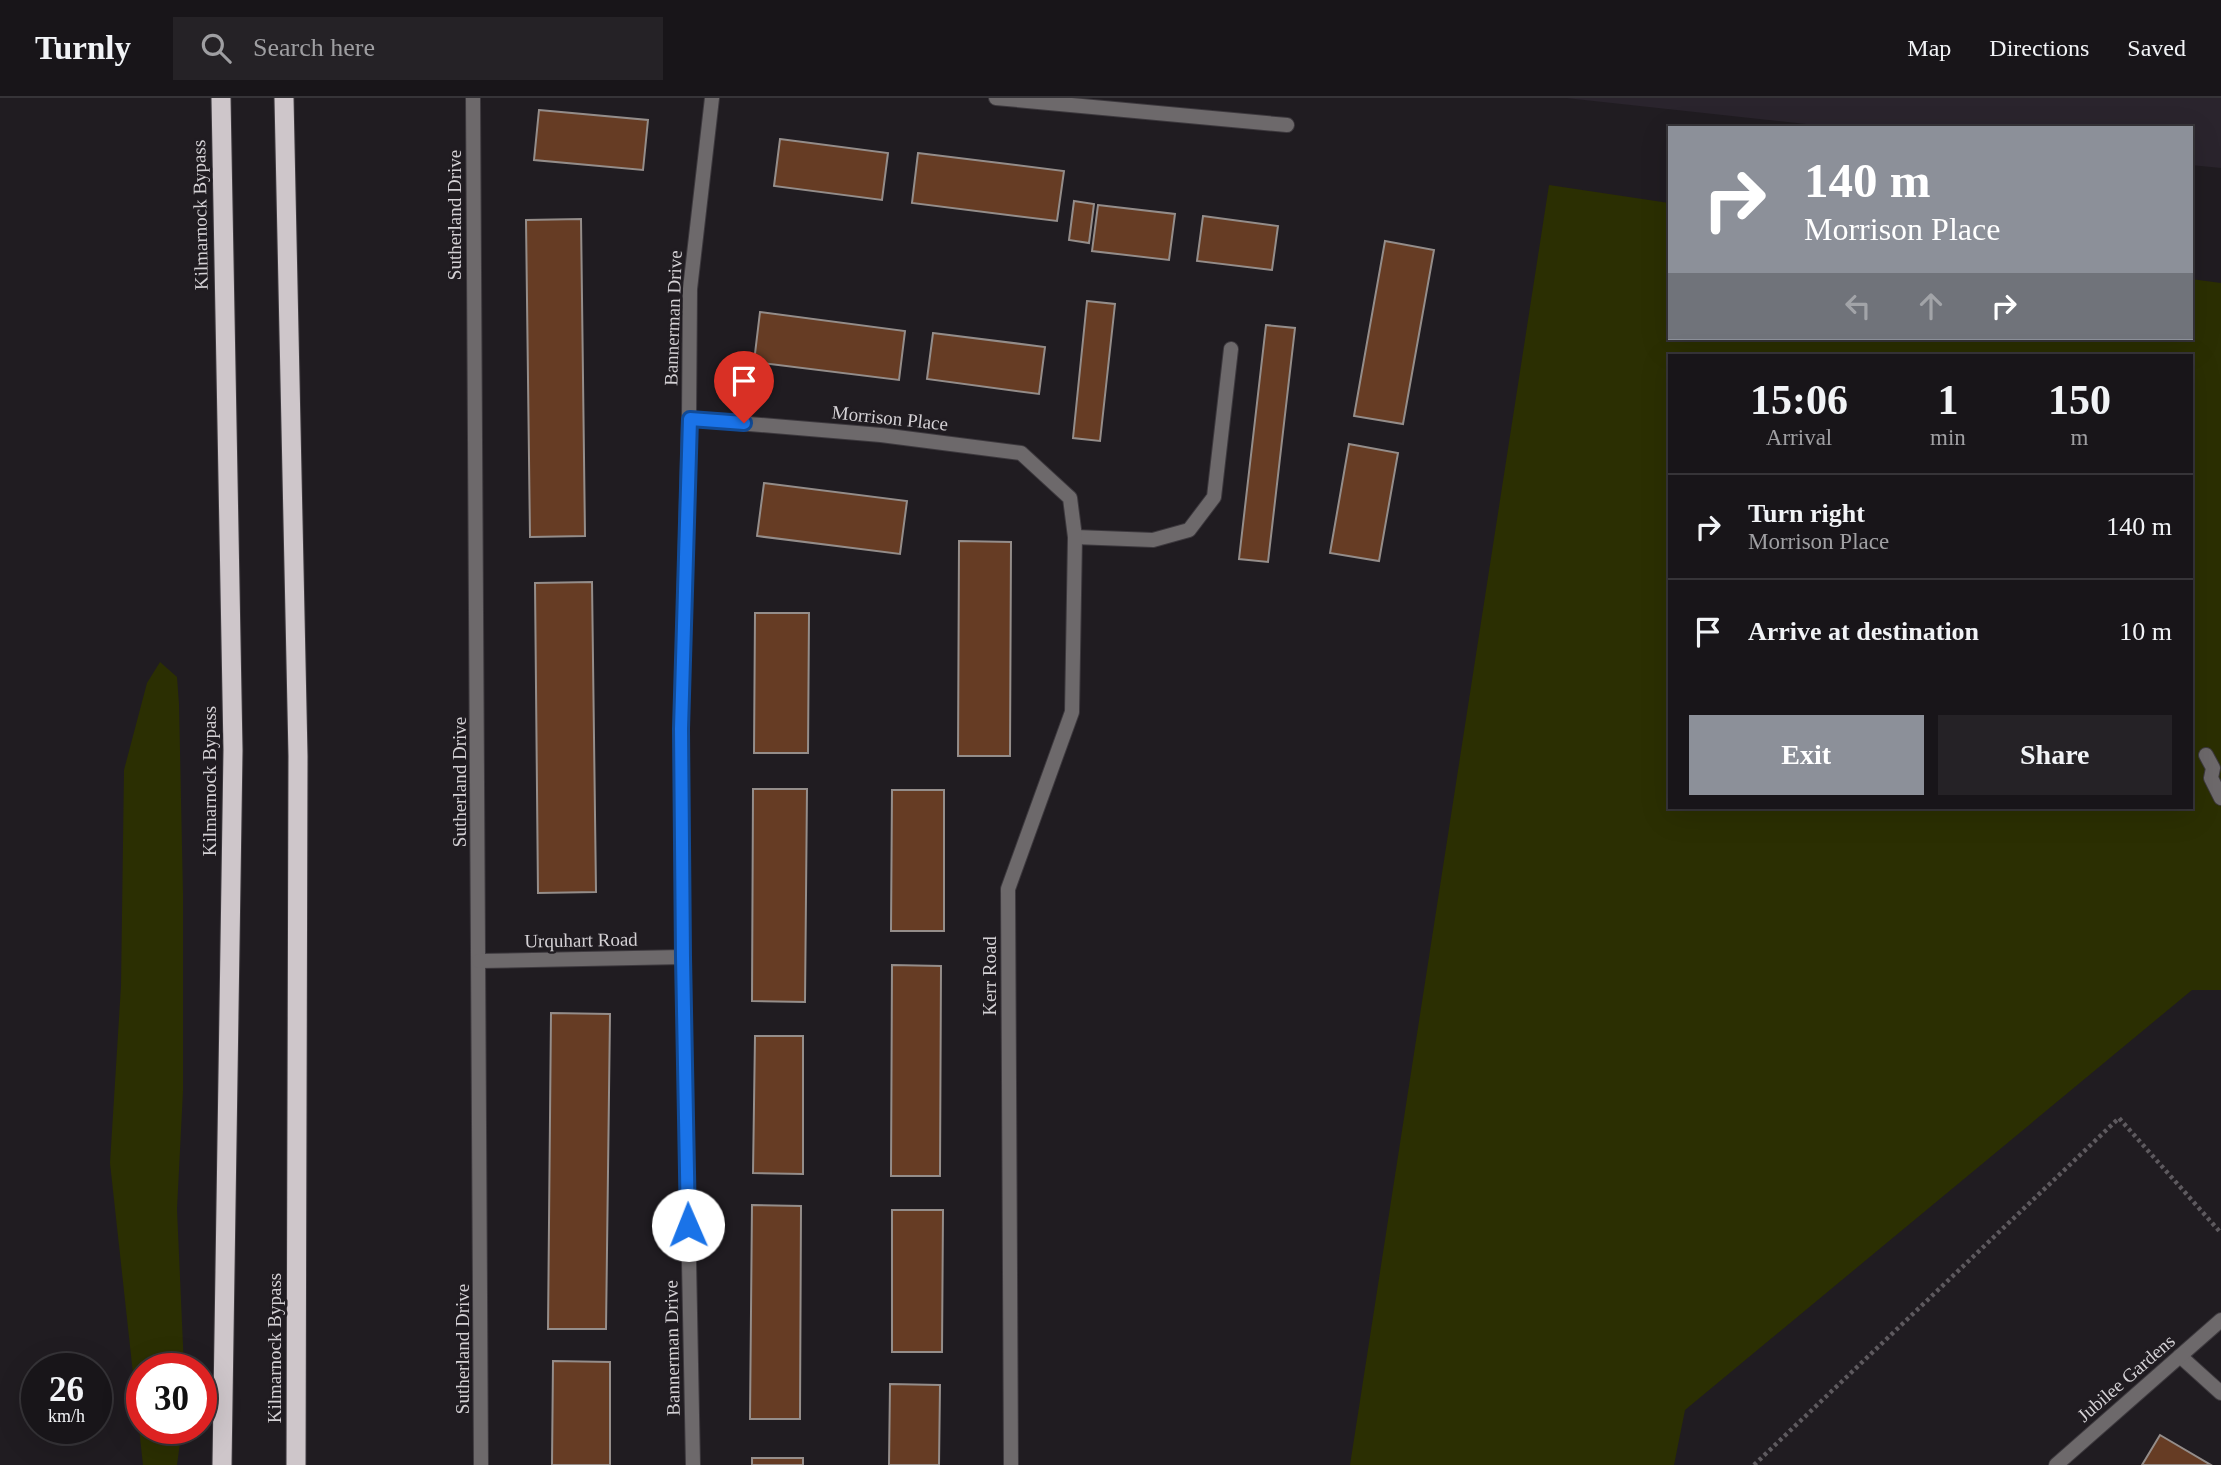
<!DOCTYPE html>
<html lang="en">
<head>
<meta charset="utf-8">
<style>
  body { margin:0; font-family:Georgia,serif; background:#252226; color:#f1f3f6; height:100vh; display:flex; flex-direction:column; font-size:26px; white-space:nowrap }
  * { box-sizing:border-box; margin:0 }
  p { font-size:23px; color:#9f9fa2 }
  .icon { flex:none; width:38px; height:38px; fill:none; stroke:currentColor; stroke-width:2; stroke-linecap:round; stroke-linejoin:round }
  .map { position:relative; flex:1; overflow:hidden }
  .drawer { position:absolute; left:1668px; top:256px; width:525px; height:455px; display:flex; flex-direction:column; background:#181519; border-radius:0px; box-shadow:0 7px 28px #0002,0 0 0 2px #363438 }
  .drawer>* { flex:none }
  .hud { position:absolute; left:1668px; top:28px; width:525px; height:214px; border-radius:0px; box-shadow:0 7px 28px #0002,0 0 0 2px #363438; background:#8c9099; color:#fff; overflow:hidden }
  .speed { position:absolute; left:21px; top:1255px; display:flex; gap:14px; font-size:35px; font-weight:700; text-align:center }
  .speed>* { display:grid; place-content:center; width:91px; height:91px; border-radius:50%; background:#181519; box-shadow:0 7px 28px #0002,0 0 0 2px #363438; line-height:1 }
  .speed small { font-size:18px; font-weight:400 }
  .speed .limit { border:10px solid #d22; background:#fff; color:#111 }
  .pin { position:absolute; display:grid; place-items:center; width:60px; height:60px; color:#fff; margin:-72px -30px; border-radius:50% 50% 50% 0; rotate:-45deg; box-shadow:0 0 7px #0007 }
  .pin .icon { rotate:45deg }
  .me { position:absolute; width:77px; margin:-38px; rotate:359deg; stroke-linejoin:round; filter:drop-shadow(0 0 5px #0008) }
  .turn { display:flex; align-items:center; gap:24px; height:147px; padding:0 21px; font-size:32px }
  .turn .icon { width:91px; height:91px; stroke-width:2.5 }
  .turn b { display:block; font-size:49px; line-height:60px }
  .lanes { display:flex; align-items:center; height:66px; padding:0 21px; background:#0003; justify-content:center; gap:35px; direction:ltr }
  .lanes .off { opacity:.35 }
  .eta { display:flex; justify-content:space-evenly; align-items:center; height:119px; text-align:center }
  .eta b { font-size:42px; font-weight:700; line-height:49px }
  .cta { display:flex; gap:14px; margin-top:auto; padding:14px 21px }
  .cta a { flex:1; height:80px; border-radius:0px; background:#8c9099; color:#fff; font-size:28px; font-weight:700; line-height:80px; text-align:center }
  .cta a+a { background:#252226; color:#f1f3f6 }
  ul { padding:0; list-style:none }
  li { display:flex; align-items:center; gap:21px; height:105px; padding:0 21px; border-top:2px solid #363438 }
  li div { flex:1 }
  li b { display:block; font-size:26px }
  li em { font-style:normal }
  header { display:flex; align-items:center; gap:42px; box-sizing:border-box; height:98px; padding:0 35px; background:#181519; border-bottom:2px solid #363438 }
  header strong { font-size:33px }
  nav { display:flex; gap:38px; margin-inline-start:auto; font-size:24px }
  .search { width:490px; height:63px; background:#252226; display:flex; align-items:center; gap:18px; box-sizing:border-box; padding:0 24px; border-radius:0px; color:#9f9fa2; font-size:26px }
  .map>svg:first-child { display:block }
  .built { fill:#2a242d }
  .green { fill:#2b2f02; fill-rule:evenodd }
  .building { fill:#663c24; stroke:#948d8a; stroke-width:2 }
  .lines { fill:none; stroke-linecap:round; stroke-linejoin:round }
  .service-casing { stroke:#3d393e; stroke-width:16 }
  .minor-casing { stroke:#3d393e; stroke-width:16 }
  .trunk-casing { stroke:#3d393e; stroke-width:21 }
  .path { stroke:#5e5a5f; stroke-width:4.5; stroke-dasharray:3.5 3.5; stroke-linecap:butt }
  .service { stroke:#6d696b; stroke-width:14 }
  .minor { stroke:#6d696b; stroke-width:14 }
  .trunk { stroke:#cec6ca; stroke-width:19 }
  .route-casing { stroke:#114b97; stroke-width:18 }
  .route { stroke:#1a73e8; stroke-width:12 }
  .labels { text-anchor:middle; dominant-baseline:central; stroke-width:5; stroke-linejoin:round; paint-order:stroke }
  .street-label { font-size:19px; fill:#d4d1d5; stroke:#201c21 }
</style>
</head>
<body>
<header>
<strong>Turnly</strong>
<div class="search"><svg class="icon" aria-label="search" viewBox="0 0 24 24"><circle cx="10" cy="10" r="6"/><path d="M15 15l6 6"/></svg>Search here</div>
<nav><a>Map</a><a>Directions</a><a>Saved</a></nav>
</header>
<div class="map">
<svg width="2221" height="1367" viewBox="0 0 2221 1367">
  <rect width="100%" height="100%" fill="#201c21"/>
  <path class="built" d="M1566,0H2221V70L2191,67V30H1843Z"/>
  <g class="green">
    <path d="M1549,87L1669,105L1670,240H2191V181L2221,185V892H2192L1685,1312L1674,1367H1350ZM1670,257H2191V709H1670Z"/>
    <path d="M160,564L177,579L179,606L183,795V993L177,1111L184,1270H142V1330H182L177,1367H143L110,1065L121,888L124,672L147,585Z"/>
  </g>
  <g class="building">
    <path d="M539,12L648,22L643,72L534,62Z"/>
    <path d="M780,41L888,55L882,102L774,88Z"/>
    <path d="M918,55L1064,73L1057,123L912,105Z"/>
    <path d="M1074,103L1094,106L1089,145L1069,142Z"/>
    <path d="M1098,107L1175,116L1169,162L1092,153Z"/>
    <path d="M1203,118L1278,128L1272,172L1197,163Z"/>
    <path d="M581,121L585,438L530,439L526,122Z"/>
    <path d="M1385,143L1434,152L1403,326L1354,318Z"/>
    <path d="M1087,203L1115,206L1100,343L1073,340Z"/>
    <path d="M760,214L905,233L899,282L754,264Z"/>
    <path d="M1266,227L1295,230L1268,464L1239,461Z"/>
    <path d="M933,235L1045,249L1039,296L927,281Z"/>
    <path d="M1349,346L1398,355L1379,463L1330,455Z"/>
    <path d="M764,385L907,403L900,456L757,438Z"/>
    <path d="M959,443L1011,444L1010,658H958Z"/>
    <path d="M592,484L596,794L538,795L535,485Z"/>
    <path d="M755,515H809L808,655H754Z"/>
    <path d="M753,691H807L805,904L752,903Z"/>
    <path d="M892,692H944V833H891Z"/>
    <path d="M892,867L941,868L940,1078H891Z"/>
    <path d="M551,915L610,916L606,1231H548Z"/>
    <path d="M755,938H803V1076L753,1075Z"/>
    <path d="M752,1107L801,1108L800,1321H750Z"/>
    <path d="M892,1112H943L942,1254H892Z"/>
    <path d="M553,1263L610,1264V1367H552Z"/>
    <path d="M890,1286L940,1287L939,1367H889Z"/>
    <path d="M2160,1337L2211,1367H2142Z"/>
    <rect x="752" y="1360" width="51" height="7"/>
  </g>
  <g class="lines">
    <g class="service-casing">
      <g id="service">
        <path d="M1075,439L1153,442L1189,432L1214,399L1231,251"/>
        <path d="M2206,657L2213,670L2211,680L2221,700"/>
      </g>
    </g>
    <g class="minor-casing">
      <g id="minor">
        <path d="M473,0L481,1367"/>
        <path d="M996,0L1287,27"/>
        <path d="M689,321L881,337L1021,355L1070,400L1075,439L1072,614L1008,791L1011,1367"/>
        <path d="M479,863L683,859"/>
        <path d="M2180,1258L2221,1295"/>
        <path d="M693,1367L683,859L681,631L689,321L690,191L712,0"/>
        <path d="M2056,1367L2221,1222"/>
      </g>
    </g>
    <g class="trunk-casing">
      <g id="trunk">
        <path d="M221,0L233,652L222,1367"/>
        <path d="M284,0L298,658L296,1367"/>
      </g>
    </g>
    <path class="path" d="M1754,1367L2119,1020L2221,1135"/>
    <use href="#service" class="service"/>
    <use href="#minor" class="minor"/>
    <use href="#trunk" class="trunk"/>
  </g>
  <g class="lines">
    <g class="route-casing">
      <path id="route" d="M688,1127L683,859L681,631L690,321L744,325"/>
    </g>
    <use href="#route" class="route"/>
  </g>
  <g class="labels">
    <g class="street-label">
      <text transform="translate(200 117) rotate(-91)">Kilmarnock Bypass</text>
      <text transform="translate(454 117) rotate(-90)">Sutherland Drive</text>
      <text transform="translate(673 220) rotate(-88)">Bannerman Drive</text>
      <text transform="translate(890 320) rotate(6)">Morrison Place</text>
      <text transform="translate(209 683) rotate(-90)">Kilmarnock Bypass</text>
      <text transform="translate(459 684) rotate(-90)">Sutherland Drive</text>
      <text transform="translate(581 842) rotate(-1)">Urquhart Road</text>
      <text transform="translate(989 878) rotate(-90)">Kerr Road</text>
      <text transform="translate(274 1250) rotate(-90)">Kilmarnock Bypass</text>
      <text transform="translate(672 1250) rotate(-91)">Bannerman Drive</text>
      <text transform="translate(462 1251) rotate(-90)">Sutherland Drive</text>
      <text transform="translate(2126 1280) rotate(-41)">Jubilee Gardens</text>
    </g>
  </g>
</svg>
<div class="speed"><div>26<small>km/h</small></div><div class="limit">30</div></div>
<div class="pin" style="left:744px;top:325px;background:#d93025"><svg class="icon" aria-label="arrive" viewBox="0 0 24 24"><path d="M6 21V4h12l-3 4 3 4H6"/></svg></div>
<svg class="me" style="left:688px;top:1127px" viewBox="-20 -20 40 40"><circle r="19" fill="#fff"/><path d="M0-13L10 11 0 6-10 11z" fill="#1a73e8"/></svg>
<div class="hud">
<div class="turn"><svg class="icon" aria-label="right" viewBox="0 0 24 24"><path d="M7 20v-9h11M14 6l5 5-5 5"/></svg><div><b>140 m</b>Morrison Place</div></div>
<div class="lanes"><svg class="icon off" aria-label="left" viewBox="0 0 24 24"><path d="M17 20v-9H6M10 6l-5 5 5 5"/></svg><svg class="icon off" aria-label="ahead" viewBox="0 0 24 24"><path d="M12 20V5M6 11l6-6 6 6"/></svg><svg class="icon" aria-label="right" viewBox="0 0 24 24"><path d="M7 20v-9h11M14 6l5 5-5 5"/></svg></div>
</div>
<section class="drawer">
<div class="eta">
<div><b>15:06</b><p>Arrival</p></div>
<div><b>1</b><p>min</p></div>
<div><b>150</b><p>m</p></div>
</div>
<ul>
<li><svg class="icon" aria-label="right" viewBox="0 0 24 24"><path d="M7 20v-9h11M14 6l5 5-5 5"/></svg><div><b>Turn right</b><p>Morrison Place</p></div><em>140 m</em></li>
<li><svg class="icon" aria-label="arrive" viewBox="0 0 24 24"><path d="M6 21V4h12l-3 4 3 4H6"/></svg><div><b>Arrive at destination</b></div><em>10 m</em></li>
</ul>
<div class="cta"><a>Exit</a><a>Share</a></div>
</section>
</div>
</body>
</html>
